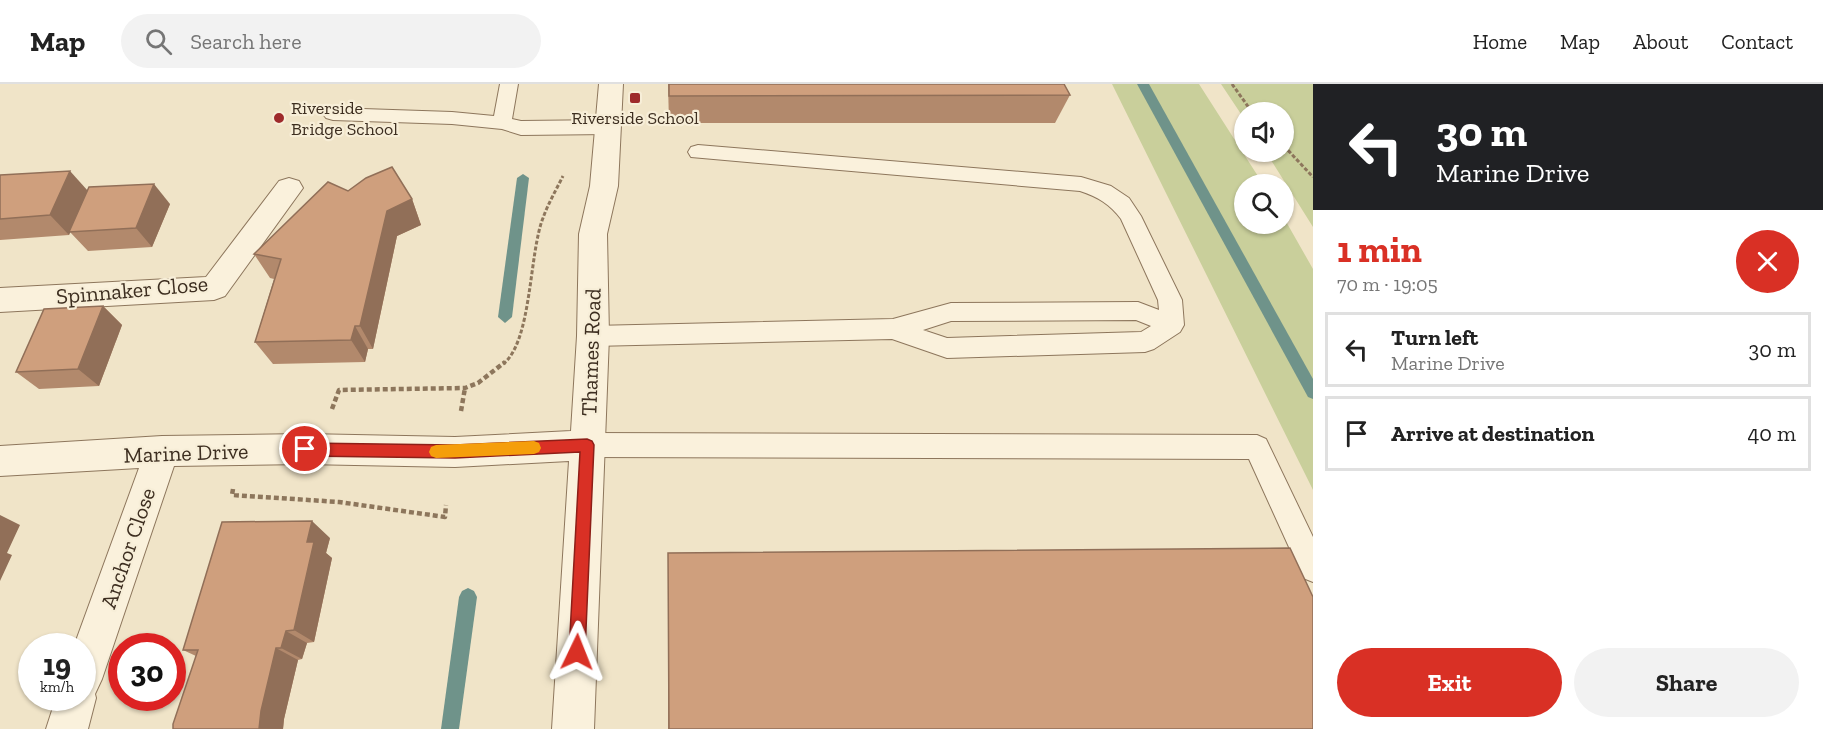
<!DOCTYPE html>
<html lang="en">
<head>
<meta charset="utf-8">
<style>
  body { margin:0; font-family:"Zilla Slab",serif; background:#f2f2f2; color:#222; height:100vh; display:flex; flex-direction:column; font-size:22px; white-space:nowrap }
  * { box-sizing:border-box; margin:0 }
  p { font-size:20px; color:#767676 }
  .icon { flex:none; width:33px; height:33px; fill:none; stroke:currentColor; stroke-width:2; stroke-linecap:round; stroke-linejoin:round }
  .map { position:relative; flex:1; overflow:hidden }
  .panel { display:flex; flex-direction:column; background:#fff; width:510px }
  .panel>* { flex:none }
  .guide { background:#202124; color:#fff; overflow:hidden }
  .tools { position:absolute; left:1234px; top:18px; display:grid; gap:12px }
  .tools a { display:grid; place-items:center; width:60px; height:60px; border-radius:50%; background:#fff; box-shadow:0 2px 4px #0004; font-size:30px }
  .speed { position:absolute; left:18px; top:549px; display:flex; gap:12px; font-size:30px; font-weight:700; text-align:center }
  .speed>* { display:grid; place-content:center; width:78px; height:78px; border-radius:50%; background:#fff; box-shadow:0 2px 4px #0004; line-height:1 }
  .speed small { font-size:15px; font-weight:400 }
  .speed .limit { border:9px solid #d22; background:#fff; color:#111 }
  .pin { position:absolute; display:grid; place-items:center; width:51px; height:51px; color:#fff; margin:-26px; border:3px solid #fff; border-radius:50%; box-shadow:0 2px 6px #0007 }
  .me { position:absolute; width:66px; margin:-33px; rotate:2deg; stroke-linejoin:round; filter:drop-shadow(0 0 4px #0008) }
  .turn { display:flex; align-items:center; gap:21px; height:126px; padding:0 24px; font-size:27px }
  .turn .icon { width:78px; height:78px; stroke-width:2.5 }
  .turn b { display:block; font-size:42px; line-height:51px }
  .round { display:grid; place-items:center; flex:none; width:63px; height:63px; border-radius:32px; background:#f2f2f2 }
  .summary { display:flex; align-items:center; justify-content:space-between; height:102px; padding:0 24px }
  h1 { font-size:36px; font-weight:800; line-height:45px; color:#d93025 }
  .button { display:flex; gap:12px; margin-top:auto; padding:12px 24px }
  .button a { flex:1; height:69px; border-radius:36px; background:#d93025; color:#fff; font-size:24px; font-weight:800; line-height:69px; text-align:center }
  .button a+a { background:#f2f2f2; color:#222 }
  ul { padding:0; list-style:none }
  li { display:flex; align-items:center; gap:18px; height:75px; margin:0 12px 9px; padding:0 12px; border:3px solid #e0e0e0; border-radius:0px }
  li div { flex:1 }
  li b { display:block; font-size:22px }
  li em { font-style:normal }
  header { display:flex; align-items:center; gap:36px; box-sizing:border-box; height:84px; padding:0 30px; background:#fff; border-bottom:2px solid #e0e0e0 }
  header strong { font-size:28px }
  nav { display:flex; gap:33px; margin-inline-start:auto; font-size:21px }
  .search { width:420px; height:54px; background:#f2f2f2; display:flex; align-items:center; gap:15px; box-sizing:border-box; padding:0 21px; border-radius:33px; color:#767676; font-size:22px }
  main { display:flex; flex:1; min-height:0 }
  .map>svg:first-child { display:block }
  .green { fill:#c9cf9b }
  .lines { fill:none; stroke-linecap:round; stroke-linejoin:round }
  .stream { fill:#6f938a; fill-rule:evenodd }
  .lane-casing { stroke:#8d765c; stroke-width:2 }
  .street-casing { stroke:#8d765c; stroke-width:2 }
  .path-far1 { stroke:#8d765c; stroke-width:3; stroke-dasharray:4 2; stroke-linecap:butt }
  .path { stroke:#8d765c; stroke-width:4.5; stroke-dasharray:5 3; stroke-linecap:butt }
  .lane { fill:#faf1dc; fill-rule:evenodd }
  .street { fill:#faf1dc; fill-rule:evenodd }
  .wall { fill:#b2896c }
  .shaded-wall { fill:#916f58 }
  .building { fill:#cf9f7d; stroke:#916f58; stroke-width:1.5 }
  .route { fill:#d93025; stroke:#8d1f18; stroke-width:1.5 }
  .slow { fill:#f59e0b }
  .poi-dot { fill:#9e2a2b; stroke:#f7eed8; stroke-width:2 }
  .labels { text-anchor:middle; dominant-baseline:central; stroke-width:4.5; stroke-linejoin:round; paint-order:stroke }
  .far-poi-label { font-size:18px; fill:#3d2e20; stroke:#f7eed8; text-anchor:start }
  .street-label { font-size:22px; fill:#3d2e20; stroke:#f7eed8 }
</style>
</head>
<body>
<header>
<strong>Map</strong>
<div class="search"><svg class="icon" aria-label="search" viewBox="0 0 24 24"><circle cx="10" cy="10" r="6"/><path d="M15 15l6 6"/></svg>Search here</div>
<nav><a>Home</a><a>Map</a><a>About</a><a>Contact</a></nav>
</header>
<main>
<div class="map">
<svg width="1313" height="645" viewBox="0 0 1313 645">
  <rect width="100%" height="100%" fill="#f0e4c8"/>
  <g class="green">
    <path d="M1112,0H1199L1263,100H1245V140H1284V134L1313,185V406Z"/>
    <path d="M1221,0H1313V143L1266,68H1284V28H1245V36Z"/>
  </g>
  <g class="lines">
    <g class="stream">
      <path d="M1137,0H1149L1313,295V315L1308,313Z"/>
      <path d="M523,90L529,94L512,233L505,239L498,233L517,94Z"/>
      <path d="M468,504L474,507L477,513L459,645H441L459,513L462,507Z"/>
    </g>
    <g class="lane-casing">
      <g id="lane">
        <path d="M500,0H518L512,35L521,37L609,36L616,38L619,43L616,48L609,50L521,51L502,45L452,40L333,36L326,34L323,30L326,26L333,24L452,28L494,32Z"/>
        <path d="M698,61L1081,93L1111,102L1129,114L1141,132L1182,216L1184,241L1180,248L1154,265L1145,268L947,274L892,255L593,262L585,259L581,252L585,245L593,242L893,235L951,219L1138,218L1159,226L1158,216L1121,135C1110,120 1098,113 1080,107L691,73L688,68L691,63ZM1136,236L1151,242L1141,248L947,254L923,246L951,237Z"/>
        <path d="M587,349L1257,351L1266,355L1313,453V498L1303,494L1249,375L587,373L578,369L574,361L578,353Z"/>
      </g>
    </g>
    <g class="street-casing">
      <g id="street">
        <path d="M599,0H623L618,102L607,150L609,252L594,645H552L569,377L455,383L305,380L174,382L102,595L95,610L96,614L88,645H46L56,614H82V562H74L139,384L0,392V362L162,352L305,350L455,353L571,347L577,252L579,150L590,102Z"/>
        <path d="M289,94L299,97L303,104L225,212L214,216L0,228V204L206,193L279,97Z"/>
      </g>
    </g>
    <g class="path-far1">
      <path d="M1232,0L1252,28"/>
      <path d="M1284,62L1313,93"/>
      <path d="M503,280C532,258 529,169 543,134C548,120 556,106 563,92"/>
    </g>
    <g class="path">
      <path d="M332,325L339,306L465,304L478,299L505,278"/>
      <path d="M461,327L465,304"/>
      <path d="M233,405L232,411L339,418L445,433L446,421"/>
    </g>
    <use href="#lane" class="lane"/>
    <use href="#street" class="street"/>
  </g>
  <g class="wall">
    <path d="M668,0H1064L1070,11L1055,39H669Z"/>
    <path d="M0,91L87,106L170,120L152,163L88,167L70,148L69,151L0,156Z"/>
    <path d="M348,107L412,115L421,141L397,152L373,265H368L365,278L273,280L255,258L274,195L270,194L254,170Z"/>
    <path d="M103,222L122,241L99,302L39,305L16,288Z"/>
    <path d="M330,454L326,469L332,474L314,558L307,559L302,575L298,576L284,635L283,645H173L196,572L183,566Z"/>
    <path d="M668,469L1313,645H668Z"/>
  </g>
  <g class="shaded-wall">
    <path d="M70,87L88,107L69,151L50,131Z"/>
    <path d="M154,100L170,120L152,163L136,144Z"/>
    <path d="M412,115L421,141L397,152L373,265L360,242L387,127Z"/>
    <path d="M103,222L122,241L99,302L78,285Z"/>
    <path d="M355,242L368,265L365,278L351,256Z"/>
    <path d="M0,431L20,441L7,469L12,471L0,497Z"/>
    <path d="M312,437L330,454L326,469L332,474L314,558L294,546L307,458Z"/>
    <path d="M286,547L307,559L302,575L281,564Z"/>
    <path d="M276,564L298,576L284,635L283,645H259L261,627Z"/>
  </g>
  <g class="building">
    <path d="M669,0H1064L1070,11L669,12Z"/>
    <path d="M392,83L412,115L387,127L360,242H355L351,256L255,258L281,175L254,170L328,98L348,107L366,94Z"/>
    <path d="M70,87L50,131L0,135V91Z"/>
    <path d="M154,100L136,144L69,148L89,103Z"/>
    <path d="M103,222L78,285L16,288L44,225Z"/>
    <path d="M312,437L307,458H314L294,546L286,547L281,564H276L261,627L259,645H173V640L198,566H183L222,438Z"/>
    <path d="M1290,464L1313,513V645H669L668,469Z"/>
  </g>
  <path class="route" d="M587,355L592,357L594,361L585,568L583,574L577,576L571,574L569,568L580,368L455,374L305,372L300,370L298,365L300,361L305,359L455,361Z"/>
  <path class="slow" d="M534,357L539,359L541,364L539,368L534,370L436,374L431,372L429,368L431,363L436,361Z"/>
  <g class="poi-dot">
    <rect x="629" y="8" width="12" height="12" rx="3"/>
    <circle cx="279" cy="34" r="6"/>
  </g>
  <g class="labels">
    <g class="far-poi-label">
      <text x="291" y="24">Riverside<tspan x="291" dy="21">Bridge School</tspan></text>
      <text x="635" y="34" text-anchor="middle">Riverside School</text>
    </g>
    <g class="street-label">
      <text transform="translate(132 206) rotate(-5)">Spinnaker Close</text>
      <text transform="translate(591 268) rotate(-88)">Thames Road</text>
      <text transform="translate(186 369) rotate(-2)">Marine Drive</text>
      <text transform="translate(128 464) rotate(-71)">Anchor Close</text>
    </g>
  </g>
</svg>
<div class="tools">
<a><svg class="icon" aria-label="sound" viewBox="0 0 24 24"><path d="M4 9h4l5-4v14l-5-4H4zM17 9q2 3 0 6"/></svg></a>
<a><svg class="icon" aria-label="search" viewBox="0 0 24 24"><circle cx="10" cy="10" r="6"/><path d="M15 15l6 6"/></svg></a>
</div>
<div class="speed"><div>19<small>km/h</small></div><div class="limit">30</div></div>
<div class="pin" style="left:305px;top:365px;background:#d93025"><svg class="icon" aria-label="arrive" viewBox="0 0 24 24"><path d="M6 21V4h12l-3 4 3 4H6"/></svg></div>
<svg class="me" style="left:577px;top:568px" viewBox="-20 -20 40 40"><path d="M0-17L14 15 0 8-14 15z" fill="#d93025" stroke="#fff" stroke-width="4"/></svg>
</div>
<section class="panel">
<div class="guide">
<div class="turn"><svg class="icon" aria-label="left" viewBox="0 0 24 24"><path d="M17 20v-9H6M10 6l-5 5 5 5"/></svg><div><b>30 m</b>Marine Drive</div></div>
</div>
<div class="summary"><div><h1>1 min</h1><p>70 m · 19:05</p></div><a class="round" style="background:#d93025;color:#fff"><svg class="icon" aria-label="close" viewBox="0 0 24 24"><path d="M6 6l12 12M18 6L6 18"/></svg></a></div>
<ul>
<li><svg class="icon" aria-label="left" viewBox="0 0 24 24"><path d="M17 20v-9H6M10 6l-5 5 5 5"/></svg><div><b>Turn left</b><p>Marine Drive</p></div><em>30 m</em></li>
<li><svg class="icon" aria-label="arrive" viewBox="0 0 24 24"><path d="M6 21V4h12l-3 4 3 4H6"/></svg><div><b>Arrive at destination</b></div><em>40 m</em></li>
</ul>
<div class="button"><a>Exit</a><a>Share</a></div>
</section>
</main>
</body>
</html>
